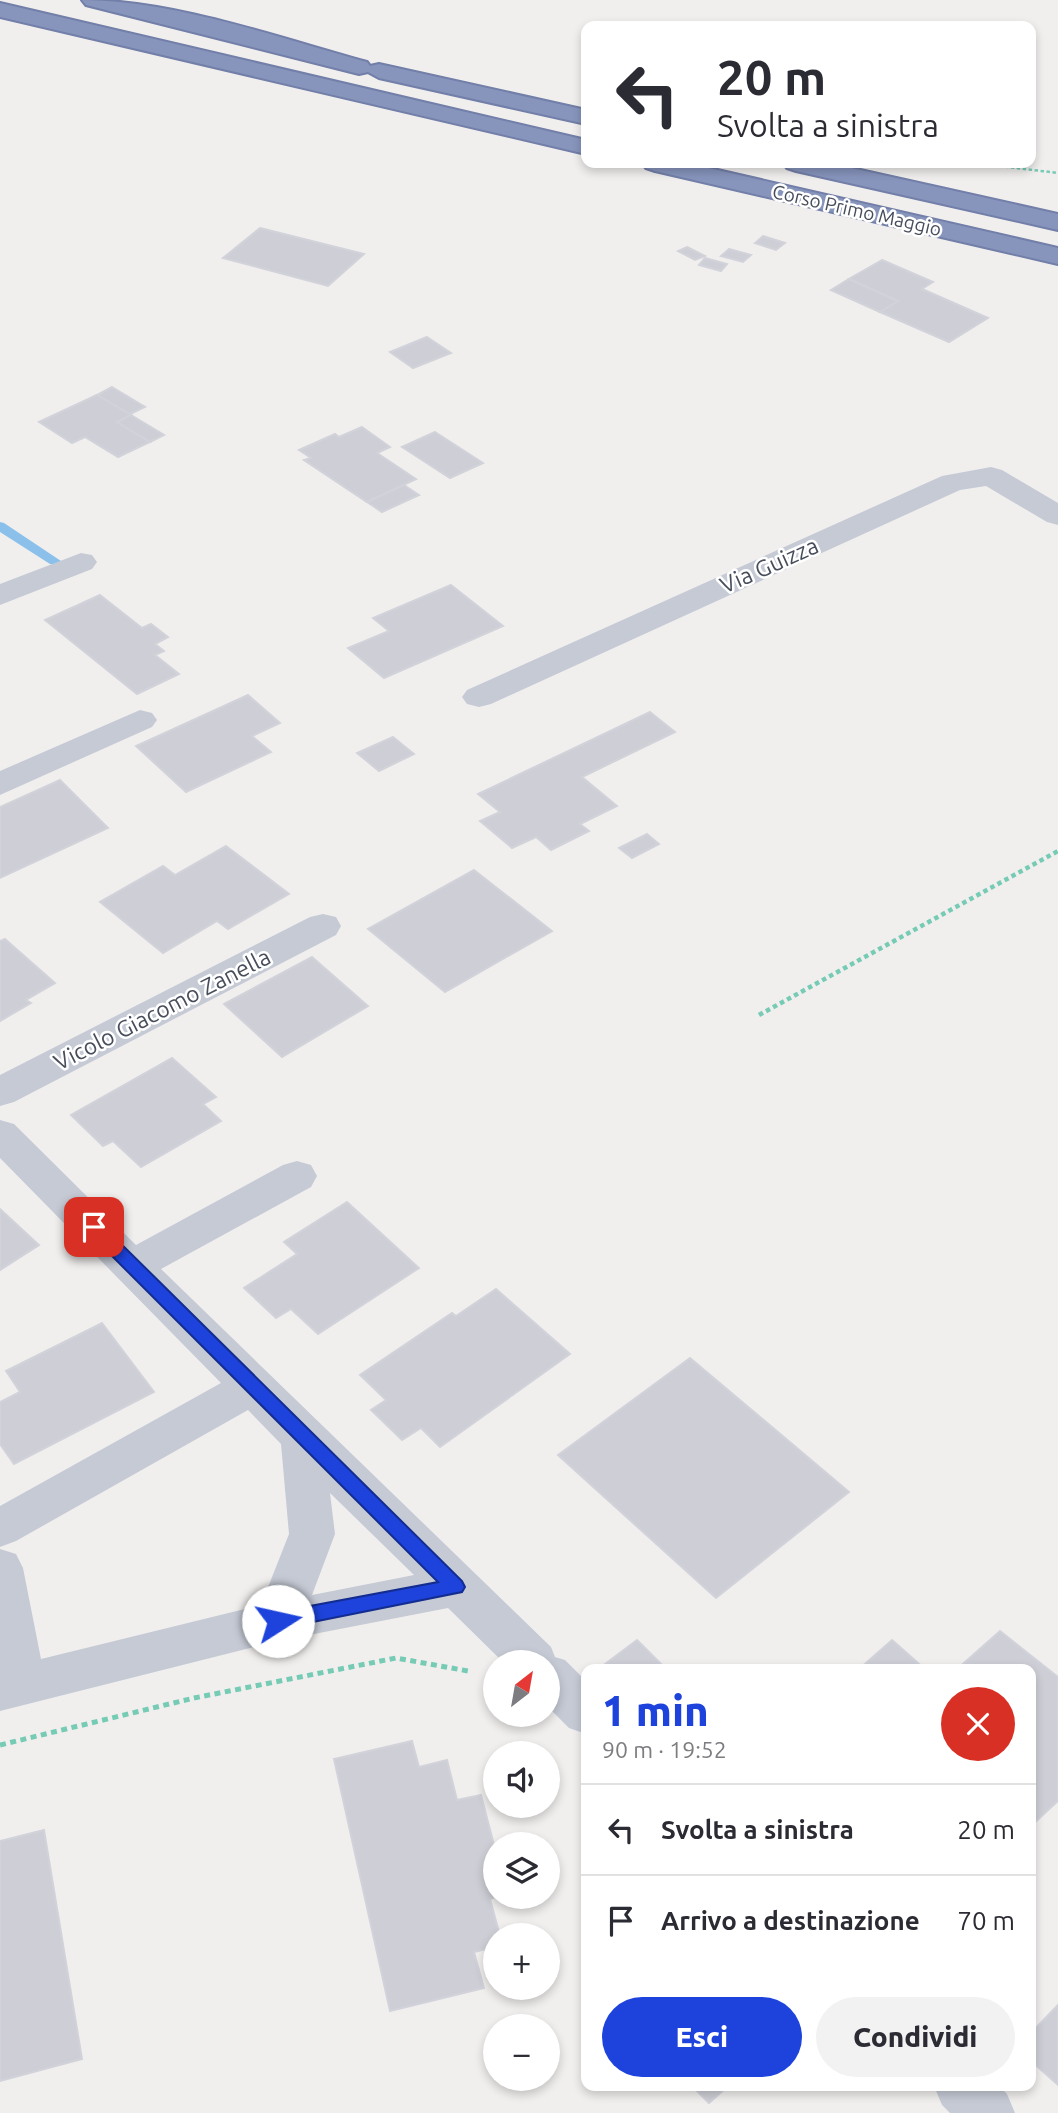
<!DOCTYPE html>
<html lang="it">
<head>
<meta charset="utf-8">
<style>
  body { margin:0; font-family:Ubuntu,sans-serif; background:#f2f2f3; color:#2b2b33; height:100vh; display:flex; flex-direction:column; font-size:26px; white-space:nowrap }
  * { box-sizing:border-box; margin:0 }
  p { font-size:23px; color:#7c7c81 }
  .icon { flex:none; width:38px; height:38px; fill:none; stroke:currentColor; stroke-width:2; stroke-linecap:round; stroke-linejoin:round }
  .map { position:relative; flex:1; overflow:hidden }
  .sheet { position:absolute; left:581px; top:1664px; width:455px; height:427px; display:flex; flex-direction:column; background:#fff; border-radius:14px; box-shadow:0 4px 10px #0003 }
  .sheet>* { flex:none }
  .guide { position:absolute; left:581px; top:21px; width:455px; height:147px; border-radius:14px; box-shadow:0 4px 10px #0003; background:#fff; color:#2b2b33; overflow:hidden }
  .needle { width:46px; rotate:31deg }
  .fabs { position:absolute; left:483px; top:1650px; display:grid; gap:14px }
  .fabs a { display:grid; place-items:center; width:77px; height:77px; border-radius:50%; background:#fff; box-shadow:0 4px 10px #0003; font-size:35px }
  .pin { position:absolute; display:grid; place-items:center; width:60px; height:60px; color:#fff; margin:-30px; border-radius:14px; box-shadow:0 4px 10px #0006 }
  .me { position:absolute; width:77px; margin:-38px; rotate:80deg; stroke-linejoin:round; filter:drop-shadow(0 0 5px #0008) }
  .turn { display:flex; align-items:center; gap:24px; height:147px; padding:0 21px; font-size:32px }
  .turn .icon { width:91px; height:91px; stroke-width:2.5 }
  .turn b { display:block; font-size:49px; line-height:60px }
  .round { display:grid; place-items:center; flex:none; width:74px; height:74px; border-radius:37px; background:#f2f2f3 }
  .headline { display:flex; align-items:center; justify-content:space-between; height:119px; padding:0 21px }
  h1 { font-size:42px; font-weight:800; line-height:52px; color:#1d43dc }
  .action { display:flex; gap:14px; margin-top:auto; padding:14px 21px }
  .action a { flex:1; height:80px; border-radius:42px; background:#1d43dc; color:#fff; font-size:28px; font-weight:800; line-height:80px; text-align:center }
  .action a+a { background:#f2f2f3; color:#2b2b33 }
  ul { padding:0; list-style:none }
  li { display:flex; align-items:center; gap:21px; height:91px; padding:0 21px; border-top:2px solid #e1e1e2 }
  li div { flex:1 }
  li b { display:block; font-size:26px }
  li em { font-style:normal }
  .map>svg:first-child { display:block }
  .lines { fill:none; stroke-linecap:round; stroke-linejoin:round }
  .stream { fill:#8bc0ea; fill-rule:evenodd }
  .building { fill:#cecfd6; stroke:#d2d3da; stroke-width:2 }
  .highway-casing { stroke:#727fa8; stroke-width:4 }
  .path-far2 { stroke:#76cbb5; stroke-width:2.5; stroke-dasharray:3.5 2.5; stroke-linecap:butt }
  .path-far1 { stroke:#76cbb5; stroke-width:4.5; stroke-dasharray:4.5 3.5; stroke-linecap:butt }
  .path { stroke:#76cbb5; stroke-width:5; stroke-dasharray:6 4.5; stroke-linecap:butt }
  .minor { fill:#c5cad5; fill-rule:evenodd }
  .highway { fill:#8794bc; fill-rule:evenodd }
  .route { fill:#1d43dc; stroke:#132c8f; stroke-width:2 }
  .labels { text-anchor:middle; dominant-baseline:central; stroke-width:5; stroke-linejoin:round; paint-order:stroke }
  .far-street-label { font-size:19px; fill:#474d5b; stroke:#fff }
  .street-label { font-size:23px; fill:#474d5b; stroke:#fff }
</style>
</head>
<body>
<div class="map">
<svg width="1058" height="2113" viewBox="0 0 1058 2113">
  <rect width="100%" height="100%" fill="#f1efee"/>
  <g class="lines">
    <path class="stream" d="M0,522L4,523L61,561L55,565L50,564L0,532Z"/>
  </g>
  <g class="building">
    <path d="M260,228L364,254L328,286L223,258Z"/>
    <path d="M763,236L785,243L776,250L755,243Z"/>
    <path d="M687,247L705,256L695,260L678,251Z"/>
    <path d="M729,249L751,255L743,262L721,256Z"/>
    <path d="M705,258L727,264L721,271L699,265Z"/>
    <path d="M882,260L933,282L922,289L988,318L949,342L880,312L898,301L849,279Z"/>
    <path d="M849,279L882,294L898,301L880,312L831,290Z"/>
    <path d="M427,337L451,353L413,368L390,352Z"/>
    <path d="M112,387L145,407L130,414L97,395Z"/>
    <path d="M97,395L131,415L117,422L150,442L118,457L85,437L72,443L39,422Z"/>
    <path d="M131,415L164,435L150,442L117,422Z"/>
    <path d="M362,427L390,447L377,453L416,479L367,502L304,460L311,458L299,450L335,434L339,437Z"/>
    <path d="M435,432L483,463L450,478L402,447Z"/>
    <path d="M404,485L419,495L382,512L367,502Z"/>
    <path d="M451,585L503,626L384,678L348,648L389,631L373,618Z"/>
    <path d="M100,595L142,628L151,624L168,637L155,644L164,651L155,655L179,674L137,694L45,620Z"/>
    <path d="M248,695L280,723L252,736L271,752L186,792L136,746Z"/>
    <path d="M650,712L675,732L582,777L617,806L580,824L589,831L551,850L536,837L512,848L480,821L500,812L478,794Z"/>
    <path d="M393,737L414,754L379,771L357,753Z"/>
    <path d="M60,780L108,828L0,878V807Z"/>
    <path d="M647,834L659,844L632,858L619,848Z"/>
    <path d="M226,846L289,894L228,929L217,921L163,953L100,902L163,866L175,875Z"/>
    <path d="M474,870L552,931L445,992L368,929Z"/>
    <path d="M5,939L55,983L26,1000L31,1003L0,1021V941Z"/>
    <path d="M312,957L368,1006L282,1057L224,1004Z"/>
    <path d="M172,1058L216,1097L203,1104L221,1121L141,1167L113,1141L103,1146L71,1115Z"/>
    <path d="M347,1202L419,1268L318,1334L291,1309L276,1318L244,1288L297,1254L284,1242Z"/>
    <path d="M0,1209L39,1245L0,1270Z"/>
    <path d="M496,1289L570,1354L440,1447L421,1428L402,1440L371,1410L386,1400L360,1375L452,1313L456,1316Z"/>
    <path d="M102,1323L154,1392L14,1464L0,1444V1402L20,1392L6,1371Z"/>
    <path d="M690,1358L849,1492L716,1598L558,1455Z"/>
    <path d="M1000,1631L1058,1677V1801L1031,1826V1670H956Z"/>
    <path d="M637,1640L661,1664L653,1670H597Z"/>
    <path d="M892,1640L926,1670H858Z"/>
    <path d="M412,1741L419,1767L447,1760L457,1800L481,1795L495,1849L496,1897L490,1899L500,1936H495V1947L474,1952L484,1988L390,2011L334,1759Z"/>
    <path d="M44,1830L82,2059L0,2081V1841Z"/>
    <path d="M1058,2005V2085L1031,2061V2033Z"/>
    <path d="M692,2086H728L709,2103Z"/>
  </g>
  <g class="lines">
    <g class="highway-casing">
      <g id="highway">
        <path d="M82,0C174,0 279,38 367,62L370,66L379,64L586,110V124L379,78L368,72L359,74L86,5Z"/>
        <path d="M0,3L586,140V154L0,17Z"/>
        <path d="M642,163H687L1058,248V264L655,171L646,168Z"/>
        <path d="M783,163H829L1058,214V230L796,171L787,168Z"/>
      </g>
    </g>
    <path class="path-far2" d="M975,163L1058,173"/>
    <path class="path-far1" d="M759,1015L1058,851"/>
    <path class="path" d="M0,1745L194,1698L396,1658L468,1671"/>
    <g class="minor">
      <path d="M991,467L1002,470L1058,503V525L1047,522L986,486L960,490L491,704L479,707L467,704L462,697L467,690L942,476Z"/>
      <path d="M81,553L92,555L97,562L92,569L0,605V584Z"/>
      <path d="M140,710L152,713L157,720L152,727L0,795V771Z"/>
      <path d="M323,914L336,917L341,926L336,935L14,1102L0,1106V1075L310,917Z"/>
      <path d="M0,1120L14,1124L136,1245L283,1165L297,1161L311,1165L317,1176L311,1187L161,1269L551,1647L555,1657L565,1660L586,1681V1734L569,1728L548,1707V1662H503L448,1608L278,1641L0,1711V1549L16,1554L23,1568L41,1659L261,1605L289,1534L281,1444L248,1410L16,1541L0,1547V1506L221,1383L0,1158ZM330,1493L414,1575L312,1595L335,1534Z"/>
      <path d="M934,2086H999L1007,2094L1015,2113H950L942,2105Z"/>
    </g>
    <use href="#highway" class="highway"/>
  </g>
  <path class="route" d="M94,1221L100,1223L462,1581L465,1587L462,1592L278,1629L271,1627L268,1621L271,1615L278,1612L438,1582L88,1232L86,1227Z"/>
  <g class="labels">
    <g class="far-street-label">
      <text transform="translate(857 210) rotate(13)">Corso Primo Maggio</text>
    </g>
    <g class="street-label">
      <text transform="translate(769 565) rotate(-24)">Via Guizza</text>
      <text transform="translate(162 1009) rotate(-27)">Vicolo Giacomo Zanella</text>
    </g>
  </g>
</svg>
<div class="fabs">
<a><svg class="needle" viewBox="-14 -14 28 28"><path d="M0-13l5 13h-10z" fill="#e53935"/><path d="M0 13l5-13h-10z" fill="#7c7c81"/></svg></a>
<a><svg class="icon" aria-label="sound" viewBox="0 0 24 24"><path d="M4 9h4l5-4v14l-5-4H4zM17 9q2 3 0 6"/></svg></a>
<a><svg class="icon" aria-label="layers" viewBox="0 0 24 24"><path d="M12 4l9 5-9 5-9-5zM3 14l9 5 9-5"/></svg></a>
<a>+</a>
<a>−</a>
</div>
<div class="pin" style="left:94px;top:1227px;background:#d93025"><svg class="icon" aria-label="arrive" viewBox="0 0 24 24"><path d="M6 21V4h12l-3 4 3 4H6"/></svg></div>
<svg class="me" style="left:278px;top:1621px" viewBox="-20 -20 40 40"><circle r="19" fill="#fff"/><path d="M0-13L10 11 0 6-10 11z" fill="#1d43dc"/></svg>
<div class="guide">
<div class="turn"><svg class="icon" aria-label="left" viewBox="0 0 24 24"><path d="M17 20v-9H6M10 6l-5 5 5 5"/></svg><div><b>20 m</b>Svolta a sinistra</div></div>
</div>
<section class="sheet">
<div class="headline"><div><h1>1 min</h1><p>90 m · 19:52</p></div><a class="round" style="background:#d93025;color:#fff"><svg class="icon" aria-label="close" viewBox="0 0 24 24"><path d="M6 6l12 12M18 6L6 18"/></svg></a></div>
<ul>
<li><svg class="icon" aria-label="left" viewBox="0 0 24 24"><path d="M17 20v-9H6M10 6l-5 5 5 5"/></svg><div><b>Svolta a sinistra</b></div><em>20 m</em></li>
<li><svg class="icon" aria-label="arrive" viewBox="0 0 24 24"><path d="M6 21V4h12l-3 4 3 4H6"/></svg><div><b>Arrivo a destinazione</b></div><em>70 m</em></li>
</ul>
<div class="action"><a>Esci</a><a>Condividi</a></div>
</section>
</div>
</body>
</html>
